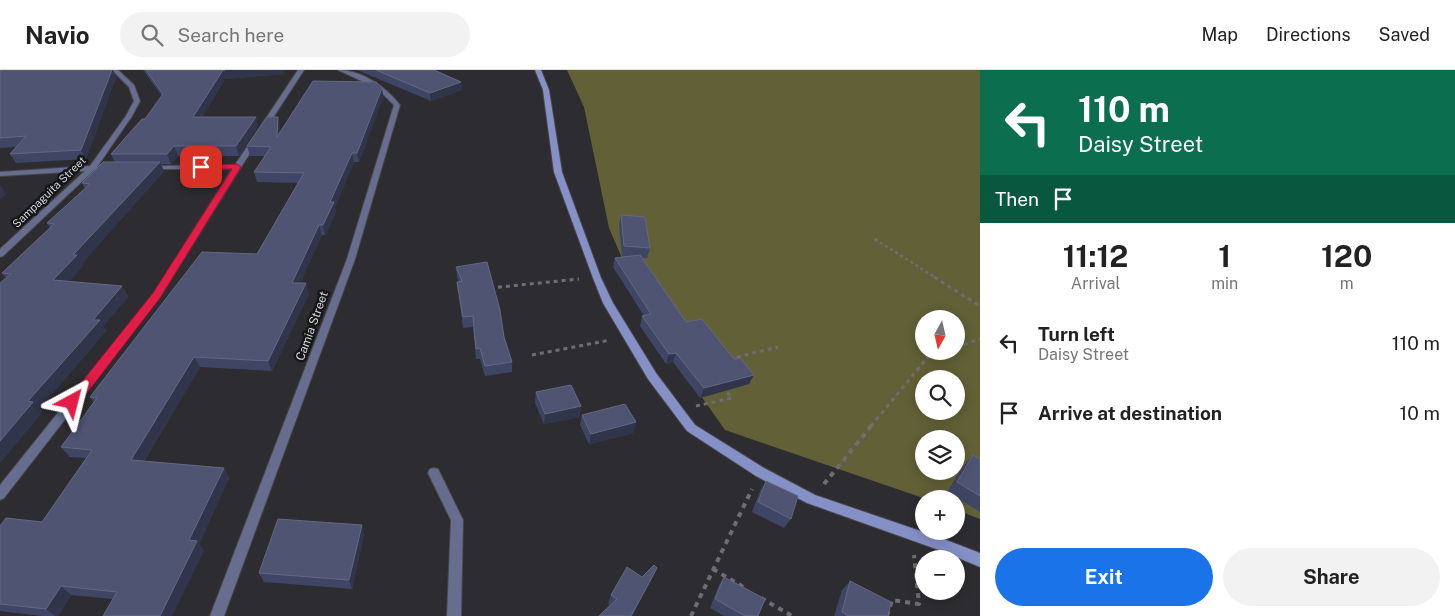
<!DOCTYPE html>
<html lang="en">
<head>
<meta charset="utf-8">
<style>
  body { margin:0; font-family:"Public Sans",sans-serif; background:#f2f2f2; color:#222; height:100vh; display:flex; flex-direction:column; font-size:19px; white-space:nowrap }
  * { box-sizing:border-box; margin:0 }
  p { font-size:16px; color:#767676 }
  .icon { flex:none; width:28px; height:28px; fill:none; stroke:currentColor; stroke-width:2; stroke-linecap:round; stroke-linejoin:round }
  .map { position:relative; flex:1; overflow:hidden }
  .drawer { display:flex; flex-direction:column; background:#fff; width:475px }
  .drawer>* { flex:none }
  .banner { background:#0b6e4f; color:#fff; overflow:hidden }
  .needle { width:32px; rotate:188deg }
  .tools { position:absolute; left:915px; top:240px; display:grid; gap:10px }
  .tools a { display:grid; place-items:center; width:50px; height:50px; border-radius:50%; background:#fff; box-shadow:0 2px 12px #0003; font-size:25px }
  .pin { position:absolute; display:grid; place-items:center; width:42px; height:42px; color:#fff; margin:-21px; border-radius:10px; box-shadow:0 2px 8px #0006 }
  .me { position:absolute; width:55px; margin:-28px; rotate:38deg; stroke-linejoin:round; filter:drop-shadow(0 0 4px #0008) }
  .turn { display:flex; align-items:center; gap:18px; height:105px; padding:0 15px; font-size:22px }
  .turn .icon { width:65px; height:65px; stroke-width:2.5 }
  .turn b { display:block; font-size:35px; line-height:42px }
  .then { display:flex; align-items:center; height:48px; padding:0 15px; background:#0003; gap:10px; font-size:19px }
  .eta { display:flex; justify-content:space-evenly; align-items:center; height:85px; text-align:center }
  .eta b { font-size:30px; font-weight:700; line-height:35px }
  .primary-button { display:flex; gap:10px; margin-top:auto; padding:10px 15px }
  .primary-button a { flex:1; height:58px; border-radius:30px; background:#1a73e8; color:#fff; font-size:20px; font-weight:700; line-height:58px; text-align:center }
  .primary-button a+a { background:#f2f2f2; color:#222 }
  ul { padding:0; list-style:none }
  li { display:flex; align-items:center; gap:15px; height:70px; padding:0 15px }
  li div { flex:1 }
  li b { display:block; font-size:19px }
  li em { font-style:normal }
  header { display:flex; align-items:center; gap:30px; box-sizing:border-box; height:70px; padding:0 25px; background:#fff; border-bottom:1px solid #e0e0e0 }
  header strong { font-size:24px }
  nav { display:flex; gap:28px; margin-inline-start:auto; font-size:18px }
  .search { width:350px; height:45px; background:#f2f2f2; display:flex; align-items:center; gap:12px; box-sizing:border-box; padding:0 18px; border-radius:28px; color:#767676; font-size:19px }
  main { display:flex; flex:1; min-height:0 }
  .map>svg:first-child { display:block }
  .forest { fill:#616036; fill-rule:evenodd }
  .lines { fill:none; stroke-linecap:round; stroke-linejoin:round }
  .minor-casing { stroke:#48484b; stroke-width:2 }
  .secondary-casing { stroke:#48484b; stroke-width:2 }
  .path-far2 { stroke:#6e6e72; stroke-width:2.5; stroke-dasharray:3 3; stroke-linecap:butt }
  .path-far1 { stroke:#6e6e72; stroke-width:3; stroke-dasharray:4 4; stroke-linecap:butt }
  .path { stroke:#6e6e72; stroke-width:4; stroke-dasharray:5 5; stroke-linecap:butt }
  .minor { fill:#666d8f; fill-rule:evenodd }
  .secondary { fill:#8590c7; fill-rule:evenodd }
  .wall { fill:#3f4565 }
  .shaded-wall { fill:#31354b }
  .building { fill:#4f5472; stroke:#646881 }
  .route { fill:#e11d48; stroke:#92132f }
  .labels { text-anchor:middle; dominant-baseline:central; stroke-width:5; stroke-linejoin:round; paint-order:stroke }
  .far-street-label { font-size:11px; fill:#d3d4d6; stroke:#151617 }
  .street-label { font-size:12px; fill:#d3d4d6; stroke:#151617 }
</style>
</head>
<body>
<header>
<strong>Navio</strong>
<div class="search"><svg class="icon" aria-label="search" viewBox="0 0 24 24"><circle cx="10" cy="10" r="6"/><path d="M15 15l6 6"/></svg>Search here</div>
<nav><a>Map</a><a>Directions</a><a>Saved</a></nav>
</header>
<main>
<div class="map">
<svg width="980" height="546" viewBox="0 0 980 546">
  <rect width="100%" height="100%" fill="#2d2d31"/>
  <path class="forest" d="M567,0H980V449L956,440V429H926L725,360L651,255L609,158L584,37ZM924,249H956V281H924ZM924,309H956V341H924ZM924,369H956V401H924Z"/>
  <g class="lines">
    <g class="minor-casing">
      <g id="minor">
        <path d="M112,0H118L134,15L140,31L132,46L97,97V100H94L3,186L0,187V179L85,101L0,106V102L90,96L126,46L134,31L129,17Z"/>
        <path d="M298,0H304L241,97L160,227L4,428L0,430V415L154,223L232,99H151L147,97L149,96L235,95Z"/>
        <path d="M338,0C362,0 386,17 400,35L355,189L224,546H210L347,189L394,35L377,18Z"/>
        <path d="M434,398L438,399L463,450L461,546H447L451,450L428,403L430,399Z"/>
      </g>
    </g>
    <g class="secondary-casing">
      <path id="secondary" d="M535,0H541L549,20L562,102L601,208L613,233L656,303L695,355L764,398L815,425L941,468L980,483V497L939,480L807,433L756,406L687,361L648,309L603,233L593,208L554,102L543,20Z"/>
    </g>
    <path class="path-far2" d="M875,169L936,208"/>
    <g class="path-far1">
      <path d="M934,207L980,236"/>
      <path d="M490,218L579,209"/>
      <path d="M956,277L980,269"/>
      <path d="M532,285L610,270"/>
      <path d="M729,289L778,277"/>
      <path d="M696,336L732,328L724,318"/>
      <path d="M871,356L928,287L945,281"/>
    </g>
    <g class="path">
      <path d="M824,414L872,355"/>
      <path d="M713,499L745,518"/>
      <path d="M761,528L792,546"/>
      <path d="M691,546L752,419"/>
      <path d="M887,546L892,530L919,534L914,485"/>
    </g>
    <use href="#minor" class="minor"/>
    <use href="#secondary" class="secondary"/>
  </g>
  <g class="wall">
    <path d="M0,0L116,7L86,89L16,93L10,84L16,77L0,78Z"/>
    <path d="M143,0H284V4L225,9L202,47L258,56L239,86H178L171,94H161L164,101L82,193L83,196L68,212L122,216L128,227L103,256L106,261L39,339L42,342L0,393L6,208L2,203L50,158L47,153L85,119L82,113L115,92L111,84L145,49L162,26Z"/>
    <path d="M357,0H434L462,20L431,31Z"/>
    <path d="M382,18L383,27L359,92H354L335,137L336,142L325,165H322L300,213L309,224L272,301L200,297L144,391L224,398L229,408L199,474L204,481L113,529L71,525L58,546H42L0,541V456L42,452L86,388L70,387L61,377L94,332L90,327L257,184L298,113L257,112L254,102L265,86H250L247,76L280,56V62Z"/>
    <path d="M621,145L650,178L647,188H642L686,252L749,314L700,328L673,292L666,294L640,256L642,246H644L613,197L615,188L627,186H622L619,156Z"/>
    <path d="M456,197L504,267L512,292V302L485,306L480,289H476L473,257L463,258L458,222L457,212H459L457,207Z"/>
    <path d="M536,322L581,336L579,347L544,354L535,333Z"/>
    <path d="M582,345L636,352L633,363L589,374L580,355Z"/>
    <path d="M973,385L980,389V442L947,422L963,396Z"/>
    <path d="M766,411L791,449L784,458L752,442L760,421Z"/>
    <path d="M364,465L352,519L264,512L259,503Z"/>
    <path d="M657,498L653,507L632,546H599L610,535L608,534L611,525Z"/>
    <path d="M724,507L758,546H724L710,538L719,515Z"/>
    <path d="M850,511L888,546H834L842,520Z"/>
  </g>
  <g class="shaded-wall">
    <path d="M112,0H113L116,7L86,89L81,80Z"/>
    <path d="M223,0H284V4L225,9L197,56L193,47Z"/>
    <path d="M461,12L462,20L431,31L430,23Z"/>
    <path d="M382,18L383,27L359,92L357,83Z"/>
    <path d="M256,47L258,56L239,86L236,76Z"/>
    <path d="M278,47L280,56L279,77L277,67Z"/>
    <path d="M174,76L178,86L171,94L167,84Z"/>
    <path d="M352,83L354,92L335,137L336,142L325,165L323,155L330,132Z"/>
    <path d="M160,92L164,101L82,193L83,196L60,221L53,210L73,185Z"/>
    <path d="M0,114L6,124L0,130Z"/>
    <path d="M319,155L322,165L296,223L292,213Z"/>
    <path d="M306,213L309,224L272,301L268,291Z"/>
    <path d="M122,216L128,227L103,256L106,261L39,339L42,342L0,393V371L28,331L93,250Z"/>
    <path d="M676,283L673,292L666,294L669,284Z"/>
    <path d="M194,287L200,297L138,400L131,390Z"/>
    <path d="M754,305L749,314L700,328L704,318Z"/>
    <path d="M581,336L579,347L544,354L545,344Z"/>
    <path d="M636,352L633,363L589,374L591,364Z"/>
    <path d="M224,398L229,408L199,474L204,481L172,546H160L189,470Z"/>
    <path d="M362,455L364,465L352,519L349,510Z"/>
    <path d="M657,498L653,507L632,546H631Z"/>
    <path d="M61,516L71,525L58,546H55L46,539Z"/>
  </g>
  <g class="building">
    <path d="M0,0H112L81,80L10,84L26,66L0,68Z"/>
    <path d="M146,0H225H223L193,47H256L236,76H174L167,84H111L142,49H145L163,24Z"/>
    <path d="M376,0H434L461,12L430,23Z"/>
    <path d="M313,11L376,12L382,18L357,83H352L330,132H334L323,155H319L292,213H306L268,291L194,287L131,390L224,398L189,470L197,471L160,546H103L117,522L61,516L46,539L0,534V456L6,448L42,452L92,380L61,377L97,328L90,327L202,182L257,184L304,103L254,102L271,77L247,76L267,47H278L277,67Z"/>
    <path d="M103,92H160L73,185H77L53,210L122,216L93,250H100L28,331L33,332L0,371V213L11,204L2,203L54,154L47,153L90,114L82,113Z"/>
    <path d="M621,145L645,147L650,178L624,176Z"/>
    <path d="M640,185L686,252L702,249L734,289L740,288L754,305L704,318L676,283L669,284L642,246L651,244L615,188Z"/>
    <path d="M487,192L500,240L504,267L512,292L485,296L480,278L476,279L473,246L463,247L457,212L462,211L456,197Z"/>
    <path d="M571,315L581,336L545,344L536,322Z"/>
    <path d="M625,334L636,352L591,364L582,345Z"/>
    <path d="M973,385L980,389V426L957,412Z"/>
    <path d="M766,411L798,426L791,449L758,432Z"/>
    <path d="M278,449L362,455L349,510L259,503Z"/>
    <path d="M654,495L657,498L631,546H599L617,529L611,525L627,497L642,507Z"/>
    <path d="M724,507L765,529L758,546H745L715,529Z"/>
    <path d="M850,511L891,532L888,546H848L842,542Z"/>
  </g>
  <path class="route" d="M237,94L241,97L160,228L77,336H68L66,332L68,329L153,223L232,99H198V95Z"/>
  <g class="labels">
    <g class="far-street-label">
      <text transform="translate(49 122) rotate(-44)">Sampaguita Street</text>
    </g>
    <g class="street-label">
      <text transform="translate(312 256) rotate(-70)">Camia Street</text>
    </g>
  </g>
</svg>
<div class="tools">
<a><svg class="needle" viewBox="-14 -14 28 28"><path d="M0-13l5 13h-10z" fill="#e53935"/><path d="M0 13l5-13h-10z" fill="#767676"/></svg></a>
<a><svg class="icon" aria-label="search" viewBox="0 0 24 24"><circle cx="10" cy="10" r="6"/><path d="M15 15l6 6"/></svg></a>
<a><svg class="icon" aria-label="layers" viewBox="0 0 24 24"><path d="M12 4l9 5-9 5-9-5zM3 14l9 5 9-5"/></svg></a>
<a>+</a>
<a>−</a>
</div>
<div class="pin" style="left:201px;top:97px;background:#d93025"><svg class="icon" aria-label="arrive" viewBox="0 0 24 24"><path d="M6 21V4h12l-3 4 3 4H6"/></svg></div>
<svg class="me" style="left:72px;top:332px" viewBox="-20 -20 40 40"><path d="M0-17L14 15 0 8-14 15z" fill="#e11d48" stroke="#fff" stroke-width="4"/></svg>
</div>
<section class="drawer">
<div class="banner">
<div class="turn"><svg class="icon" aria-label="left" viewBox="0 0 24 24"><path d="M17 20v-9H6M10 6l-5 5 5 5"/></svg><div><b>110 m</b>Daisy Street</div></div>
<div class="then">Then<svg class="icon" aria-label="arrive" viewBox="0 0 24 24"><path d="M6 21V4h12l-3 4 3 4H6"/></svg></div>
</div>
<div class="eta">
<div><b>11:12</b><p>Arrival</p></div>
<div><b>1</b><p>min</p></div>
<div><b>120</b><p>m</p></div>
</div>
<ul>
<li><svg class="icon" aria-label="left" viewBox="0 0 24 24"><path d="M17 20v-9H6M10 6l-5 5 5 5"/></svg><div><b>Turn left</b><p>Daisy Street</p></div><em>110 m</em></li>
<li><svg class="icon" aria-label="arrive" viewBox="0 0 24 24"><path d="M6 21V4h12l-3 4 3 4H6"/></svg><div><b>Arrive at destination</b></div><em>10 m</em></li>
</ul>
<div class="primary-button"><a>Exit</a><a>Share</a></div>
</section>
</main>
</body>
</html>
